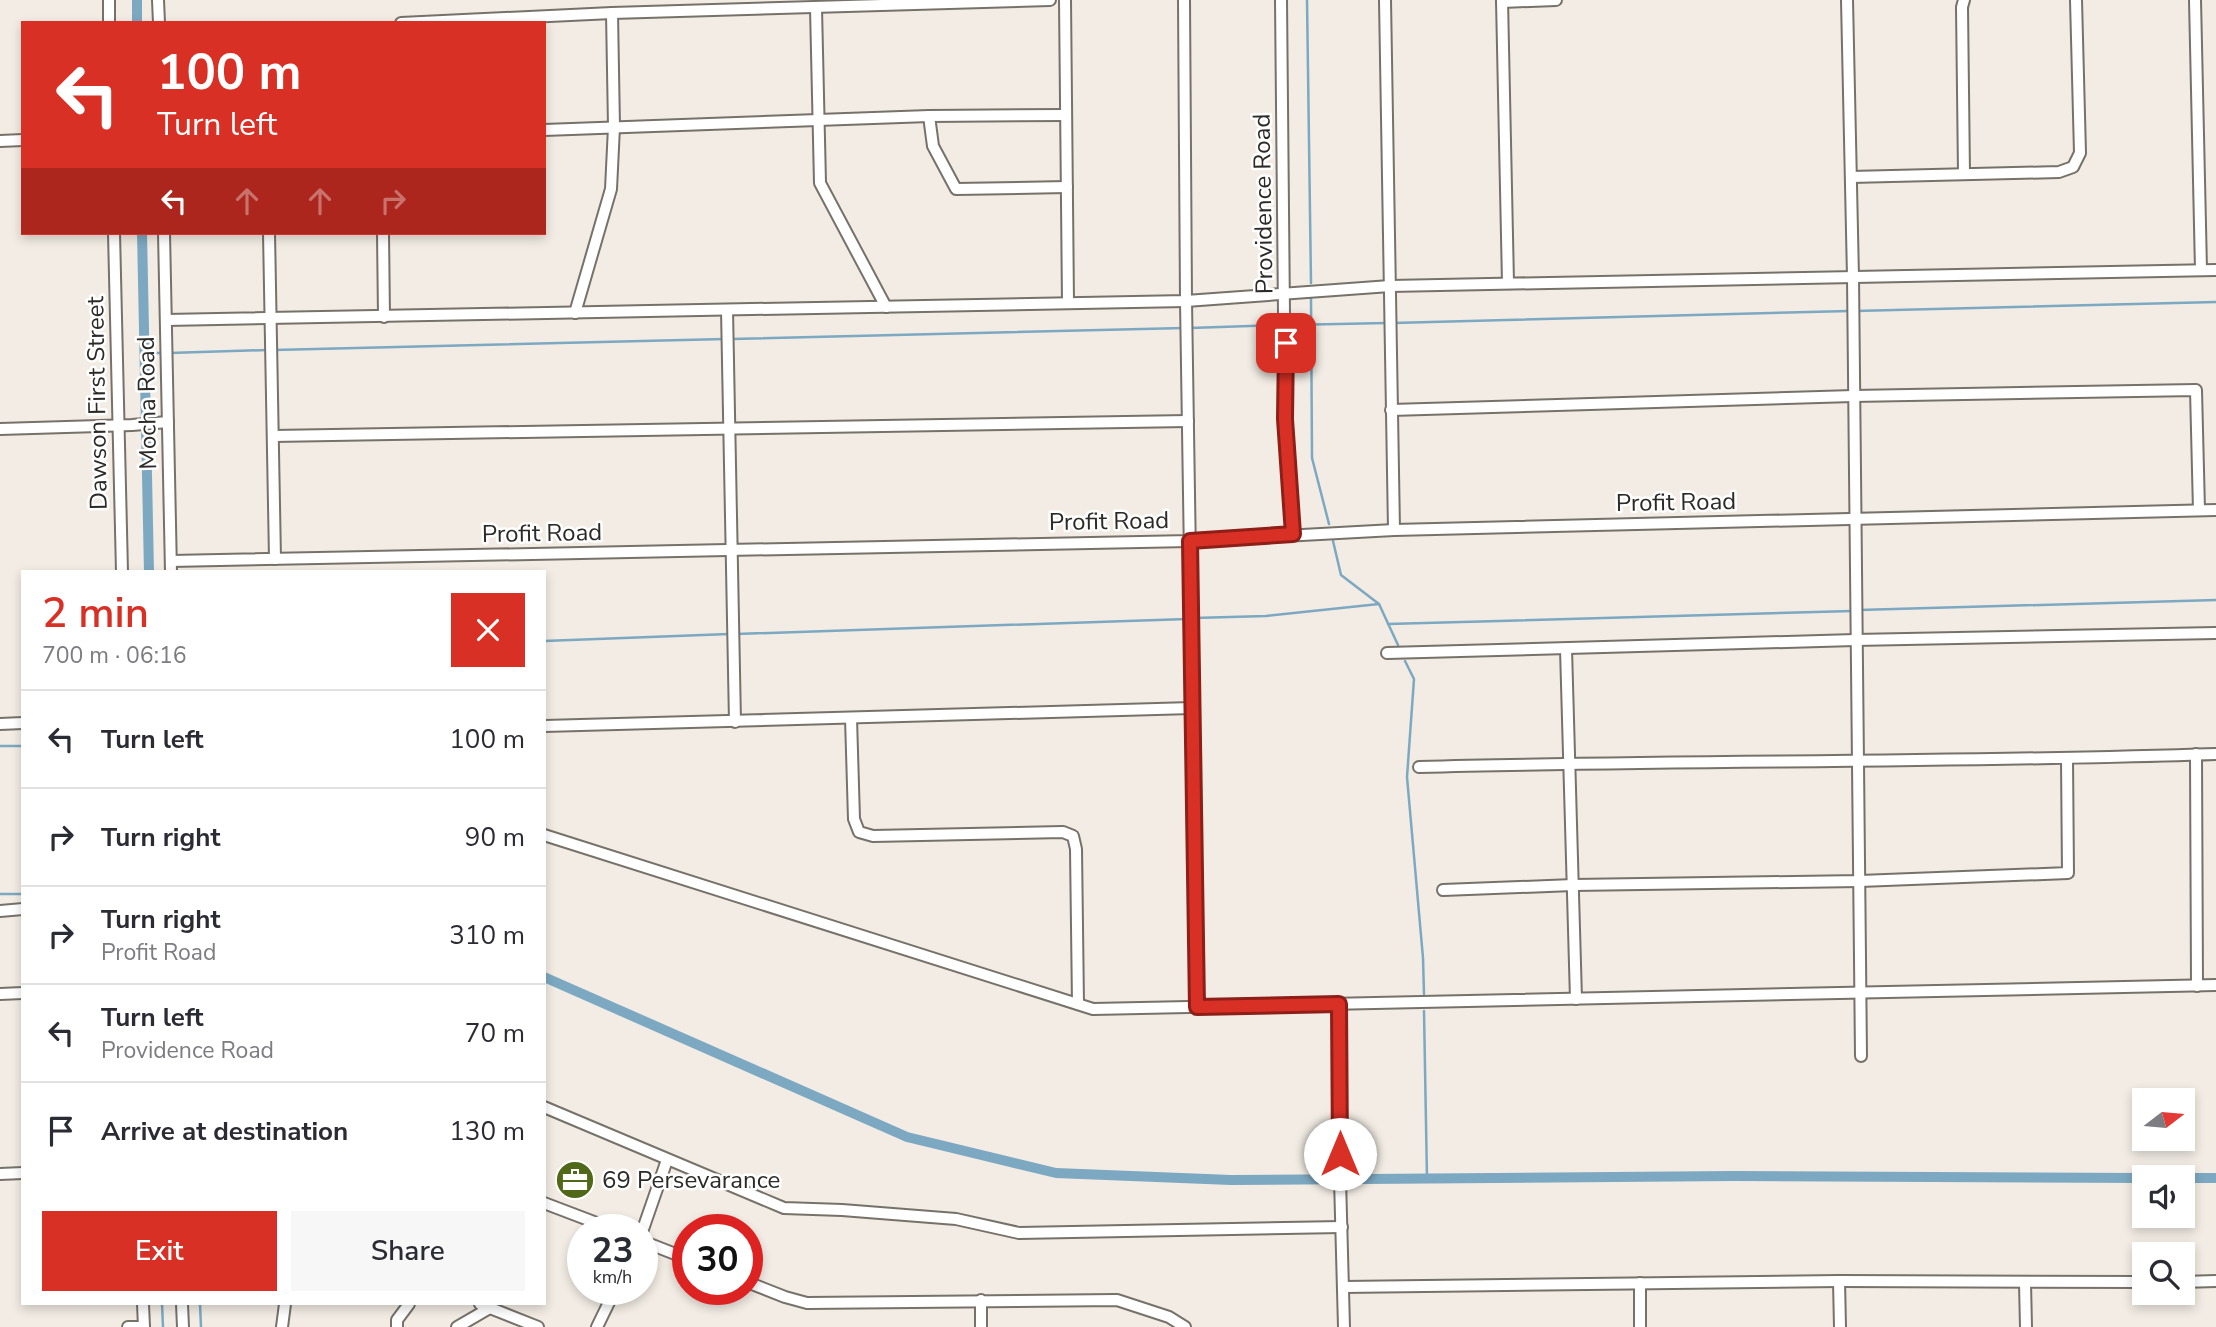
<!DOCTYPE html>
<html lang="en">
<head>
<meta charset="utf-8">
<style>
  body { margin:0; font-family:"Nunito Sans",sans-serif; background:#f7f7f7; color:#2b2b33; height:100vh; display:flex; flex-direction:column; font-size:26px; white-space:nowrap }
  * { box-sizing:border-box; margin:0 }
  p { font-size:23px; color:#7c7c81 }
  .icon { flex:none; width:38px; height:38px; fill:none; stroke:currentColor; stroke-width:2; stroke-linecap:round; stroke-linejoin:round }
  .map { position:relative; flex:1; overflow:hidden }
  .details { position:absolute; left:21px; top:570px; width:525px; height:735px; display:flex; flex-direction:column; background:#fff; border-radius:0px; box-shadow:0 4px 10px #0003 }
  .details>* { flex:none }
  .guide { position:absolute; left:21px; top:21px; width:525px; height:214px; border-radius:0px; box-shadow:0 4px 10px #0003; background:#d93025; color:#fff; overflow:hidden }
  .needle { width:46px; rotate:74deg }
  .controls { position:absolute; left:2132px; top:1088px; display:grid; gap:14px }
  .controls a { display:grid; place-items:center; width:63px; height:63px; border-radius:0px; background:#fff; box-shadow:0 4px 10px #0003; font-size:35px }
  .speed { position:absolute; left:567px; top:1214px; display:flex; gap:14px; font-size:35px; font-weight:700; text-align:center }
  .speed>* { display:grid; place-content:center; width:91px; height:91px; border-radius:50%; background:#fff; box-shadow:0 4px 10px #0003; line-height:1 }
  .speed small { font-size:18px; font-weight:400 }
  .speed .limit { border:10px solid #d22; background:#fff; color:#111 }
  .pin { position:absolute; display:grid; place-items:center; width:60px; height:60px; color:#fff; margin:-30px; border-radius:14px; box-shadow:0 4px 10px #0006 }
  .me { position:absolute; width:77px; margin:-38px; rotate:0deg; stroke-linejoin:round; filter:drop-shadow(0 0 5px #0008) }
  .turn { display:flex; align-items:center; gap:24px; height:147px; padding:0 21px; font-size:32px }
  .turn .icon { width:91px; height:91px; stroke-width:2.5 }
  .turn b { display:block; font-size:49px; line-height:60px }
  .lanes { display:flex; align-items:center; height:66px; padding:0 21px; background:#0003; justify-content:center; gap:35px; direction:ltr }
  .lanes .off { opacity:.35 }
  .round { display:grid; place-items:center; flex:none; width:74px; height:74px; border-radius:0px; background:#f7f7f7 }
  .summary { display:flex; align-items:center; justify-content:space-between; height:119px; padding:0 21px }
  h1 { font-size:42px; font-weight:600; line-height:52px; color:#d93025 }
  .cta { display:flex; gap:14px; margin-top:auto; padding:14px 21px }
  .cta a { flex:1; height:80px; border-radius:0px; background:#d93025; color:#fff; font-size:28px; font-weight:600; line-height:80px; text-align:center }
  .cta a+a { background:#f7f7f7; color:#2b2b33 }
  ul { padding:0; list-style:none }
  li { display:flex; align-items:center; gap:21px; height:98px; padding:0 21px; border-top:2px solid #e1e1e2 }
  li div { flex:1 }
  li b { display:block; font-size:26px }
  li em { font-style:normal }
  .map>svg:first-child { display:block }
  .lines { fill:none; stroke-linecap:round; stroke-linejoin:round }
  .stream { stroke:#7ca8c1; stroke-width:2.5 }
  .canal { stroke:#7ca8c1; stroke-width:10 }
  .minor-casing { stroke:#767169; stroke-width:14 }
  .minor { stroke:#fff; stroke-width:10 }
  .route-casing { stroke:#8d1f18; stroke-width:18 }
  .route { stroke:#d93025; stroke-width:12 }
  .labels { text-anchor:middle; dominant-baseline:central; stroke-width:5; stroke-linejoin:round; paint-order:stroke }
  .street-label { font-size:24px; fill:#2c2a27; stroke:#fff }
  .poi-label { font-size:24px; fill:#2c2a27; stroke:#fff; text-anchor:start }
</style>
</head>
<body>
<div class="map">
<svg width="2216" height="1327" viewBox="0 0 2216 1327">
  <rect width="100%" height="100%" fill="#f2ece4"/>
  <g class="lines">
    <g class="stream">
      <path d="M1307,0L1311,283"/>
      <path d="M1311,299L1312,458L1329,524"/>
      <path d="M1855,311L2216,302"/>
      <path d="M1393,323L1849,311"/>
      <path d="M1288,325L1387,323"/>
      <path d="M1190,328L1282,325"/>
      <path d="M732,339L1184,328"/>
      <path d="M274,350L725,339"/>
      <path d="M144,353H162"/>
      <path d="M169,353L267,350"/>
      <path d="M1333,541L1341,575L1379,604L1398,645"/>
      <path d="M1859,610L2216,600"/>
      <path d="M1194,618L1266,616L1379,604"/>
      <path d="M1388,624L1852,611"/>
      <path d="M736,634L1187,619"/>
      <path d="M544,641L729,634"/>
      <path d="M1405,661L1414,679L1407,777L1423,958L1424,994"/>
      <path d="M0,746H23"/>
      <path d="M0,894H23"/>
      <path d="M1424,1011L1427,1179"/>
      <path d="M162,1304L163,1327"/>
      <path d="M200,1304L201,1327"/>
    </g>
    <g class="canal">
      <path d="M137,0V23"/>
      <path d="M142,233L149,572"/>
      <path d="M544,977L907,1137L1056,1173L1231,1180L1734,1176L2144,1178"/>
      <path d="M2182,1178H2216"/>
    </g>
    <g class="minor-casing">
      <g id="minor">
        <path d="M109,0V23"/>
        <path d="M158,0L159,23"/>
        <path d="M1065,0L1068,303"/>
        <path d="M1184,0L1186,301L1197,1007"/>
        <path d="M1281,0L1285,419L1293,534"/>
        <path d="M1385,0L1394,530"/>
        <path d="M1502,0L1508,283"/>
        <path d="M1847,0L1853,277L1861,1056"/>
        <path d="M2195,0L2201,270"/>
        <path d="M1502,2L1556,0"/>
        <path d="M816,8L820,183L886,307"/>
        <path d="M401,23L612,13L1050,0"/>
        <path d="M1065,115L929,116L933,146L956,189L1067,187"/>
        <path d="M544,130L929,116"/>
        <path d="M0,141L23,140"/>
        <path d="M1964,174L1962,7L1964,0"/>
        <path d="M1851,177L2059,172L2073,167L2080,153L2076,0"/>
        <path d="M114,233L122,572"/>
        <path d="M164,233L171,572"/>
        <path d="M269,233L275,559"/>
        <path d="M383,233L384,317"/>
        <path d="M727,310L735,722"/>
        <path d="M575,313L611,189L614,127L612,13"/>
        <path d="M166,320L1186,301L1390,286L2216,270"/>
        <path d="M1391,410L1853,396L2196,390L2199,510"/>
        <path d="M0,429L132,425L168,422"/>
        <path d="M273,436L1188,421"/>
        <path d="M171,561L1190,541L1394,530L2216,510"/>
        <path d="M1566,649L1576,999"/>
        <path d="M1387,653L1855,640L2216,633"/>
        <path d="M851,718L854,819L859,832L873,836L1063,832L1073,836L1076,849L1078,1004"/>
        <path d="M0,724L23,723"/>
        <path d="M544,726L1192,708"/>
        <path d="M2196,754L2197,986"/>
        <path d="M1419,767C1685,760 1950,763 2216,754"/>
        <path d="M544,835L1093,1009L2216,985"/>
        <path d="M1443,890L1573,885L1860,881L2068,873L2067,759"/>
        <path d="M0,911L23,909"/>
        <path d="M0,994L23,993"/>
        <path d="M1339,1004L1340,1179L1344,1327"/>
        <path d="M544,1107L784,1208L842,1210L956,1219L1019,1233L1342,1227"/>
        <path d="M0,1174L23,1173"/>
        <path d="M544,1203L615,1230"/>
        <path d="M642,1232L667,1160"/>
        <path d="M642,1241L688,1259"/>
        <path d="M1839,1281L1840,1327"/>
        <path d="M747,1282L785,1297L807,1303L1117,1300L1169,1317L1185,1327"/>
        <path d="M2182,1282L2216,1281"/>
        <path d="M1640,1283V1327"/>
        <path d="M2025,1283L2026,1327"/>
        <path d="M1343,1287L1839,1281L2144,1282"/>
        <path d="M981,1300V1327"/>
        <path d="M143,1304L144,1327"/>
        <path d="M182,1304L183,1327"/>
        <path d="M480,1304L538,1327"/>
        <path d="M128,1327H144"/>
        <path d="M282,1327L285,1304"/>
        <path d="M397,1327V1320L409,1304"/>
        <path d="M457,1327L488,1309"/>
        <path d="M597,1327L615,1290"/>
      </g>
    </g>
    <use href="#minor" class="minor"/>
  </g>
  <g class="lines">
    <g class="route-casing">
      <path id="route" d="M1286,343L1285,419L1293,534L1190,541L1197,1007L1339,1004L1340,1154"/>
    </g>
    <use href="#route" class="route"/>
  </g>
  <defs>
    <g id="office-disc" transform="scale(2.0125)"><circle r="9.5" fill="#506818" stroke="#fff"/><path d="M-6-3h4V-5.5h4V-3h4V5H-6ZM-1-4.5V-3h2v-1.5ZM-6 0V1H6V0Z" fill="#fff"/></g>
  </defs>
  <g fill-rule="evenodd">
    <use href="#office-disc" x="575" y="1180"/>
  </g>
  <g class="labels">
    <g class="street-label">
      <text transform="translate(1263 204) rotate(-91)">Providence Road</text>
      <text transform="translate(97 403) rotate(-91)">Dawson First Street</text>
      <text transform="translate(147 403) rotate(-91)">Mocha Road</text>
      <text transform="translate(1676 502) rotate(-1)">Profit Road</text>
      <text transform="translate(1109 521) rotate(-1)">Profit Road</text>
      <text transform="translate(542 533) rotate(-1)">Profit Road</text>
    </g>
    <g class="poi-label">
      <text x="602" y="1180">69 Persevarance</text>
    </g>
  </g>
</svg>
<div class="controls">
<a><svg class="needle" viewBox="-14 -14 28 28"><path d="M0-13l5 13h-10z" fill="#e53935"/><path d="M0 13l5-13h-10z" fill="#7c7c81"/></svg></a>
<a><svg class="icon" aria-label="sound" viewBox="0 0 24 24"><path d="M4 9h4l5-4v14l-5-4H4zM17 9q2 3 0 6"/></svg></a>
<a><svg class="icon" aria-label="search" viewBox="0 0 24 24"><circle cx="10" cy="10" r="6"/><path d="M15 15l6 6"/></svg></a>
</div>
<div class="speed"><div>23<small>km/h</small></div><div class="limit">30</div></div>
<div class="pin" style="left:1286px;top:343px;background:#d93025"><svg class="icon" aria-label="arrive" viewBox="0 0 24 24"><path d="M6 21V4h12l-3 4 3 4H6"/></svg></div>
<svg class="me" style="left:1340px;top:1154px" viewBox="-20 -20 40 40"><circle r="19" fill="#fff"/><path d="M0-13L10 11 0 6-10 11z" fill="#d93025"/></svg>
<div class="guide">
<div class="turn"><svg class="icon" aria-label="left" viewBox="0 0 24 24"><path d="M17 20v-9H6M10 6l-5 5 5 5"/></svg><div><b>100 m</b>Turn left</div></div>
<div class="lanes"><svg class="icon" aria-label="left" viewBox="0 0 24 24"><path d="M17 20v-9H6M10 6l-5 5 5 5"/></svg><svg class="icon off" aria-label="ahead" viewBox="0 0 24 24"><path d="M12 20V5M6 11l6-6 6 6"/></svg><svg class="icon off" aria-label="ahead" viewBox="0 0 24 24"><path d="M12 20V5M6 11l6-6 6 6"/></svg><svg class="icon off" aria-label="right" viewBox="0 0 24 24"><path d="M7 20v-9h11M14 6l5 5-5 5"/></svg></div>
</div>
<section class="details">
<div class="summary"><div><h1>2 min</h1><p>700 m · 06:16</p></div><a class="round" style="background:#d93025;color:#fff"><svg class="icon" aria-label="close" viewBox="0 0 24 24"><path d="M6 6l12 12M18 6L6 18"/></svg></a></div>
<ul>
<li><svg class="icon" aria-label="left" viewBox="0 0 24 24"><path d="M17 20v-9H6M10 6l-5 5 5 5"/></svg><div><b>Turn left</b></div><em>100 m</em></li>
<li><svg class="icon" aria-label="right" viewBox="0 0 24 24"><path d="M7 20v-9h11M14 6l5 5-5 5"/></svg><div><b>Turn right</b></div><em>90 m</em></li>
<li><svg class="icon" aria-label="right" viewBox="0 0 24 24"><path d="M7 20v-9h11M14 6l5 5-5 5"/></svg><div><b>Turn right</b><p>Profit Road</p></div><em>310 m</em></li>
<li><svg class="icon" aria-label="left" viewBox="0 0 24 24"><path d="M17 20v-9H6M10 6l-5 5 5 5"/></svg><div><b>Turn left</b><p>Providence Road</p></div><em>70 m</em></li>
<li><svg class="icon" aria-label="arrive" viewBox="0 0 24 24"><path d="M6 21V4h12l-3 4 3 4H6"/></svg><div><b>Arrive at destination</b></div><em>130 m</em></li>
</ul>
<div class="cta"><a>Exit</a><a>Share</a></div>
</section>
</div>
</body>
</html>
